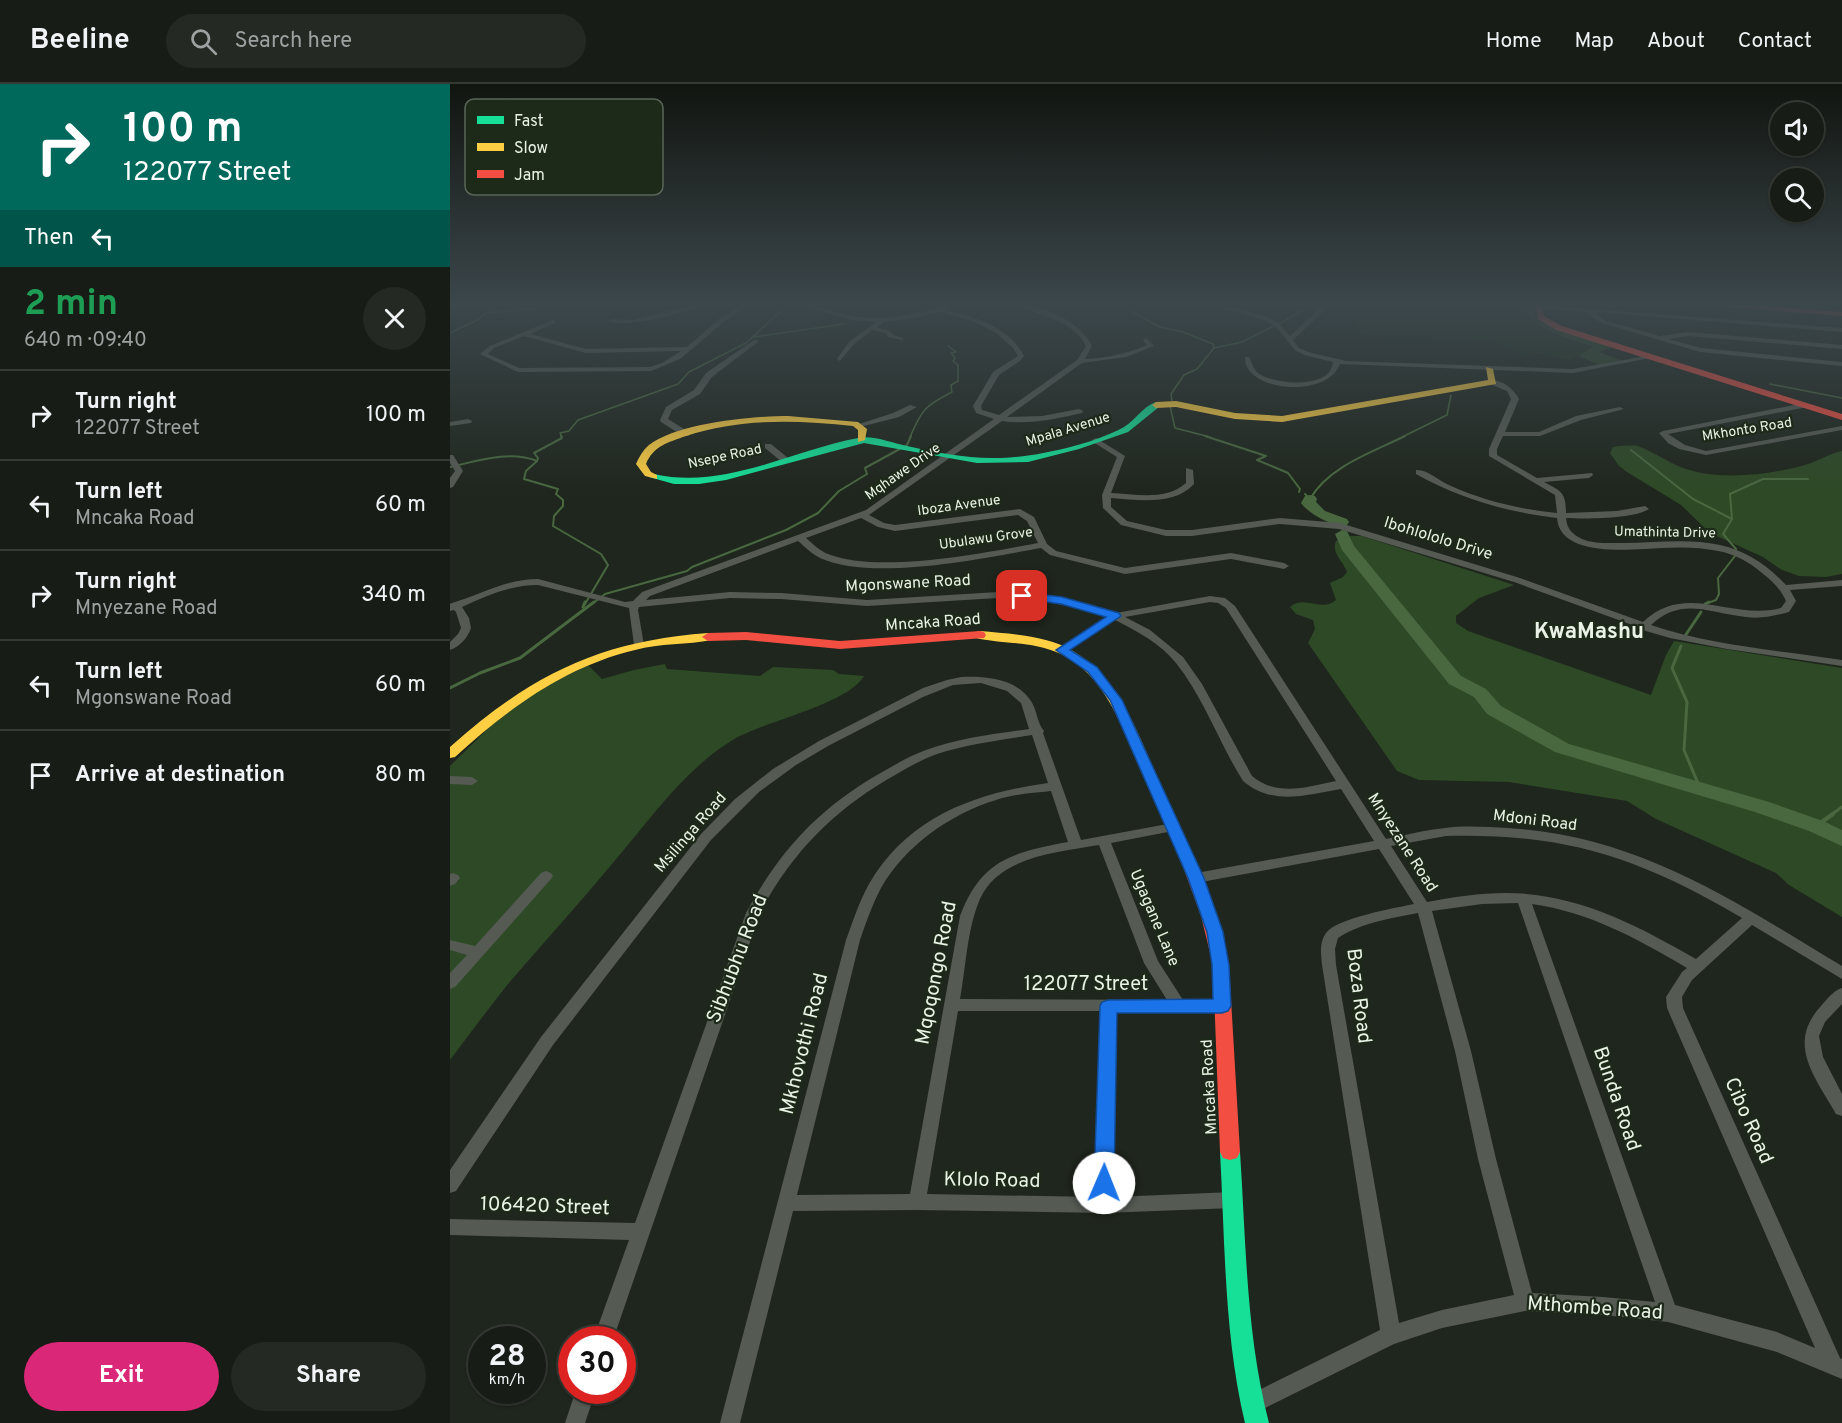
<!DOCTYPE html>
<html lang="en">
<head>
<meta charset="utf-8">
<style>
  body { margin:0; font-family:Overpass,sans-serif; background:#242923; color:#f1f3f6; height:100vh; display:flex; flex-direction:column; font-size:22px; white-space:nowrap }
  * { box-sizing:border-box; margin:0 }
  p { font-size:20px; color:#9ea1a1 }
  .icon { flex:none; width:33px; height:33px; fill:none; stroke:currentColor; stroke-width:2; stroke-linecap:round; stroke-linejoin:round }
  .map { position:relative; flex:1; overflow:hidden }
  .drawer { display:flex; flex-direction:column; background:#171c16; width:450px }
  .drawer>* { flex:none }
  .hud { background:#00695c; color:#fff; overflow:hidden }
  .controls { position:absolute; left:1320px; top:18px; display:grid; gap:12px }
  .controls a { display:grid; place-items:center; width:54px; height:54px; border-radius:50%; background:#171c16; box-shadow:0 2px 4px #0004,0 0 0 2px #363a35; font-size:30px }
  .speed { position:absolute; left:18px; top:1242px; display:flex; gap:12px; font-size:30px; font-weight:700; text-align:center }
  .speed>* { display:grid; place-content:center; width:78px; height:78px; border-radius:50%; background:#171c16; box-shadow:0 2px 4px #0004,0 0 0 2px #363a35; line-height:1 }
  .speed small { font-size:15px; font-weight:400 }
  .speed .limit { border:9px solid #d22; background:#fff; color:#111 }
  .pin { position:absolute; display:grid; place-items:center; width:51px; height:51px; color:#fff; margin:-26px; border-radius:12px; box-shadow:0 3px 9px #0006 }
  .me { position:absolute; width:66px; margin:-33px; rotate:1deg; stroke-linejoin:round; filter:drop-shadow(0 0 4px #0008) }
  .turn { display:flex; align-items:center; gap:21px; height:126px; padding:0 24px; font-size:27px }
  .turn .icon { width:78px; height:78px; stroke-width:2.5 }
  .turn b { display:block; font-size:42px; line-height:51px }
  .then { display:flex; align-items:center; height:57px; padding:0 24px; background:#0003; gap:12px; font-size:22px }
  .round { display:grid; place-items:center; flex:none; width:63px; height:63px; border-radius:32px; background:#242923 }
  .head { display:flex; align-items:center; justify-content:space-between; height:102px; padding:0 24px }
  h1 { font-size:36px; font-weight:700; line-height:45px; color:#1e9e55 }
  .button { display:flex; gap:12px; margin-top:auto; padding:12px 24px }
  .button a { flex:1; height:69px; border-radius:36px; background:#db2777; color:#fff; font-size:24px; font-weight:700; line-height:69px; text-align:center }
  .button a+a { background:#242923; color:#f1f3f6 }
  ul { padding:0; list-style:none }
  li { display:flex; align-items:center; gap:18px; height:90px; padding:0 24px; border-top:2px solid #363a35 }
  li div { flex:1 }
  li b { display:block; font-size:22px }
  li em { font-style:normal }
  header { display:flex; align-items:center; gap:36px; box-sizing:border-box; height:84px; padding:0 30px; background:#171c16; border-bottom:2px solid #363a35 }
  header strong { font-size:28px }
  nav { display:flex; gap:33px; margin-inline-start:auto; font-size:21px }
  .search { width:420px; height:54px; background:#242923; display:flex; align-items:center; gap:15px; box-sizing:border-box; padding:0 21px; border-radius:33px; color:#9ea1a1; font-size:22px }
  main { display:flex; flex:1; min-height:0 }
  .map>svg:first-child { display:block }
  .built { fill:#20301b }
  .green { fill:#2e4926 }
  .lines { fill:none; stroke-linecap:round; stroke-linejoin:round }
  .stream-far3 { stroke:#496840; stroke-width:1.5 }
  .stream-far2 { stroke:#496840; stroke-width:2 }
  .stream-far1 { stroke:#496840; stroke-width:3 }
  .stream { stroke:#496840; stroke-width:4 }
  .river { fill:#496840; fill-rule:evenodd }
  .street { fill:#555a53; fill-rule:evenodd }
  .fast { fill:#16e098; fill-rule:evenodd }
  .slow { fill:#ffcf43; fill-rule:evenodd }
  .jam { fill:#f24e42; fill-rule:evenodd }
  .route { fill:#1a73e8; stroke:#114b97; stroke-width:1.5 }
  .labels { text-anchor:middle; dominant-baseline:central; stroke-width:4.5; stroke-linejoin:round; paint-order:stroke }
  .far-street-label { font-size:14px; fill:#eaf2e7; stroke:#1d2a19 }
  .street-label { font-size:16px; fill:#eaf2e7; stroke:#1d2a19 }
  .near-street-label { font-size:20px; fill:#eaf2e7; stroke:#1d2a19 }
  .district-label { font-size:22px; font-weight:bold; fill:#eaf2e7; stroke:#1d2a19 }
  .key { fill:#1d2a19; stroke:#5a6657; stroke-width:1.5 }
  .key-label { font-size:16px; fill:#eaf2e7 }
</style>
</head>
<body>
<header>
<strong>Beeline</strong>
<div class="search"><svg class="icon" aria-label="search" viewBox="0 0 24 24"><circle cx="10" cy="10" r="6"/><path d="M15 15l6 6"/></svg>Search here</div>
<nav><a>Home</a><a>Map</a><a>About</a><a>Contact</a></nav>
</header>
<main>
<section class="drawer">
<div class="hud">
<div class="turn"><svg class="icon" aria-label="right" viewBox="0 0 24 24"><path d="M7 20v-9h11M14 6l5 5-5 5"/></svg><div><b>100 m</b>122077 Street</div></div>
<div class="then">Then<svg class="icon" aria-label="left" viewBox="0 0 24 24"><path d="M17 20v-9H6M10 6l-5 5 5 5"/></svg></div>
</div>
<div class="head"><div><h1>2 min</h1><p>640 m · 09:40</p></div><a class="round"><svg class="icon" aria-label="close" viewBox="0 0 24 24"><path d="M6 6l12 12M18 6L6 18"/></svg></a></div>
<ul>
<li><svg class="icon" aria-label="right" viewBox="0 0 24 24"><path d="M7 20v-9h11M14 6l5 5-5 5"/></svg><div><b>Turn right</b><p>122077 Street</p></div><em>100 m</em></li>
<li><svg class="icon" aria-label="left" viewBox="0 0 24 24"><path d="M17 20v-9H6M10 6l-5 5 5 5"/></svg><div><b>Turn left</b><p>Mncaka Road</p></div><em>60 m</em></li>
<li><svg class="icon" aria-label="right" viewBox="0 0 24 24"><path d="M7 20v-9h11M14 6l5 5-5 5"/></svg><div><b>Turn right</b><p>Mnyezane Road</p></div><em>340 m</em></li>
<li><svg class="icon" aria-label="left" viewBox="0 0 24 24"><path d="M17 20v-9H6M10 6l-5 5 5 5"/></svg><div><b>Turn left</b><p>Mgonswane Road</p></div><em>60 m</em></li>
<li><svg class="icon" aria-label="arrive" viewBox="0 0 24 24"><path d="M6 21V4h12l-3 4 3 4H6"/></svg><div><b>Arrive at destination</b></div><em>80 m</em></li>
</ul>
<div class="button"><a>Exit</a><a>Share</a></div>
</section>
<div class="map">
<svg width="1392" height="1339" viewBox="0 0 1392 1339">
  <rect width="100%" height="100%" fill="#1f261d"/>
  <path class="built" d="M899,221H1072L1076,230L1092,244L1144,264L1119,276L1095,270L1075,271L1039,256L921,252L908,247Z"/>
  <g class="green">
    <path d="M1072,221H1083L1085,232L1099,241L1163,263L1149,268L1173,277L1152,282L1128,272L1143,263C1119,254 1082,247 1072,221Z"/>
    <path d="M1169,362C1175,362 1182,361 1188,362C1207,369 1222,382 1243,387C1275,396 1326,390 1358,380C1370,376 1378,370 1392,367V490L1376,493L1349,492L1332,486L1313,473L1260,449L1231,421L1177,388L1169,382L1160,369L1163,363Z"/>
    <path d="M901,452H912L1064,501L1029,514L1006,532V539L1018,547L1201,611L1216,571L1224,557L1392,584V833L1339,801L1326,789L1206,735L1177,717L1059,698L969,696L947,687L858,559L865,545L863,536L846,530L840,523C854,510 872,529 886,516L880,499L893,493L897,488C893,476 881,470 886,457Z"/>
    <path d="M215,580L217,585L310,592L323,583L383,586L389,590L414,592C397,621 313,637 281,657C233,687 198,738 162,780C128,821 92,860 58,900C38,925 19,951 0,976V682L63,620L129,584L139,582L152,595L184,586Z"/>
  </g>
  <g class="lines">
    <g class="stream-far3">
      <path d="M662,221L675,224L710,243L733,248L763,260L764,264L747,285L734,291L721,310L722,317"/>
      <path d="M38,229L130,221"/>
      <path d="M829,240L860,222"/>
      <path d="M0,249L29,235L45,221"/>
      <path d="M304,253L394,240"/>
      <path d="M764,264L792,258L822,243"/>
      <path d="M1320,300L1392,314"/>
      <path d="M720,322L725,344L760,353"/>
      <path d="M112,353L110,349L119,347L128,336L228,300L239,288L296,259L338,221"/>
      <path d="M460,353C472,325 475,322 502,308L501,301L508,297V281L503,277L505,274L501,269L506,268L498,262"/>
      <path d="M952,353L997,331L1001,311"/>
    </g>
    <g class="stream-far2">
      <path d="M755,352L816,372L807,376L838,389L850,405L849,408"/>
      <path d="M1181,366L1243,415L1282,435"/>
      <path d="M87,377L88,374L84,369L112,354L111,352"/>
      <path d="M0,383C27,377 60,366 87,377L76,387L74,395L108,405L106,410L113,416V422L104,432L103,442L151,470L158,481L135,520"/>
      <path d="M855,410L860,415C879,382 923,368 955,352"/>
      <path d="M1286,465L1273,450L1282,435L1280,410L1313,395H1358"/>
      <path d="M142,520L155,510L237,487L242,483L336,446L368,429L389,407L417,390L415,384L457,361L461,352"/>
      <path d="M1255,520L1266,516L1269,510L1268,494L1285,472"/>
    </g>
    <g class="stream-far1">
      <path d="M1255,520L1259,518"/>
      <path d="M133,523L135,518"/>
      <path d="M1235,552L1251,528"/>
      <path d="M1231,562L1222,584L1237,618L1234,666L1250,704"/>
      <path d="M0,604L30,589L70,574L144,518"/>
      <path d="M1381,731L1392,723"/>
    </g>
    <path class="stream" d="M1366,742L1383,730"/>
    <g class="river">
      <path d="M860,411L865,412L867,415L866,418L875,427L897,435L899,438L897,441C884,444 859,430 851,419L855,412Z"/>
      <path d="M892,446L897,447L904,462L1011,592L1036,605L1051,622L1119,660L1319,718L1373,737L1392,746V762L1359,747L1305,728L1105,668L1037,630L1024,613L999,600L892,466L885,450Z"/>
    </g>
    <g class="street">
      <path d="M243,221H253C237,229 173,245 158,237L161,235L183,236Z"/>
      <path d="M291,221H299L274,238L230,275L201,287L68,288L30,270L40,262L103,236L105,237V239L80,250L136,265L237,263L269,235ZM74,252L136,269L231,267L212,279L200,283L69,284L38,270L44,264Z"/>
      <path d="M350,221C369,221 386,229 404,232C435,238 466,230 496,222L499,224L497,226C527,233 560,244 574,272L570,277L549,291L531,322L532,326L549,331L627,276L636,262C624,236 590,233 569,221C594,221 632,239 642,262L635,275C656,274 677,270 697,261L693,256L696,254L704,262L676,273L632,279L557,333L592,332L629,325L633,327L632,329C605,335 579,341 552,337L419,431L434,439L445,441L570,425L584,433L597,460L606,467L675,484L781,469L834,479L839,482L834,485L781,475L675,490L600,471L591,464C535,474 422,498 370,474C362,470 355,463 348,457L200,512L196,516L280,508L331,509L417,516L548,508L587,510L640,520L666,529L760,512L775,514L785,522L936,755C956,751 975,746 995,744C1015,741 1038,743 1058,744C1189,752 1284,817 1392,882V895L1302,841L1242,896L1232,913L1233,924L1390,1274L1392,1275V1295L1327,1268L1218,1238L1153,1231L1075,1227L992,1244L944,1260L809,1327L802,1330L795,1327L792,1320L795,1313L930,1246L872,881C871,870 869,859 876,849C887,834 945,824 964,820L929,765L746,799L741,797L739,794L741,791L746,789L924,757L891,705C856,711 822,722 793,697C769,659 754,614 726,579C711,560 687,547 665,536L612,569L608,568L607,566L608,564L657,533L638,526L587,516L548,514L417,522L331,515L280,514L189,523L188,526L194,561L189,564L184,561L179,524L88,501C60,501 37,512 12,523L19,534L21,544C18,553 10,563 0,566V558L8,550L11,544L6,528L4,526L0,527V520L2,519C32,510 56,495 88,495L175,518L183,517L192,508L416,426L544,335L526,329L523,322L543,288L568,272L563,264L546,249L522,237L490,228L464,234L434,238L427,243L440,247L443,251L453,254V256L438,253L435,249L422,246L404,260L390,277L387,275L399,258L426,238L401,236ZM568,431L577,437L588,459C534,469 428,490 378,470C370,467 363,460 356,454L411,434L428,443L445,447ZM760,518L768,519L776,524L886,697C857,703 827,713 802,692L752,600L733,573L700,546L675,533ZM996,752C1116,749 1190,774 1292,834L1246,875C1187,841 1126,809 1056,809C1029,809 1003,813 977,818L941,762ZM1068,819L1205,1218L1153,1213L1082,1209L1046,1075L1021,967L982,827L1032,820ZM1082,820C1139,828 1188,855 1237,884L1232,888L1216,913L1217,924L1365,1264L1327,1248L1225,1221ZM968,829L1005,967L1028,1075L1064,1211L992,1226L949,1239L886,881L885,865L888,854C911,839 941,834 968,829Z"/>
      <path d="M762,221C776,221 810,229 822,235C830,239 835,246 840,252L867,227L868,224L865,221H872L874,223L872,229L843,256L849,264L858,268L896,277L1123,285L1202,271L1205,273L1123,289L890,280C877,315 794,308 795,273H799C802,278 803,285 808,289C823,300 868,304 880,287C882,284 882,281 883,278L854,271L845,266L827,244L817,237Z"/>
      <path d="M1086,221L1392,244V248L1144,228L1156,237L1210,252L1238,248L1392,261V265L1238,252L1219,255L1251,264L1392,278V282L1250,268L1152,239L1134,228L1088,224Z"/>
      <path d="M304,256L309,257L262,293L250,310L222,326L218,335L239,348V352H233L211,338L210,336L216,323L244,306L256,289Z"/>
      <path d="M1040,296C1053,296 1063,304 1069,315L1055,348H1089L1126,332L1170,323L1174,325L1131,336L1090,352H1053L1047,365V371L1087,394L1142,389L1143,391L1139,394L1094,398C1111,407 1116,408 1116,429L1167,427L1195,422L1199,425C1184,435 1136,435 1116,434C1117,445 1122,450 1132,455C1144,460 1159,459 1173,459C1205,459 1238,454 1270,461C1297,467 1317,481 1336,501L1392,496V502L1340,506L1346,517L1339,528C1324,532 1311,535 1296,533C1260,529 1231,512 1201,541C1262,562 1329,566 1392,576V582L1277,565L1220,554L1189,545L1188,543L1064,498L889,445L830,440L742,452H716L671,441L653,424L652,411L667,373L643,358L642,356L646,354L675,372L661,409C685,410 716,417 736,399V384L743,386L744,400C724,422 688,416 661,414V423L677,437L716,446H742L830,434L890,439L1070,494L1193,538C1236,497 1281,537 1331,524L1336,517C1331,505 1322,497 1312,489C1299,478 1285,470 1268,467C1250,463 1231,463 1212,464C1184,465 1110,475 1107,434C1056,428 1011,415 966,390V386C977,385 989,397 999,401C1034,417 1069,425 1107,429L1105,411L1039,372V365L1061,315L1057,307L1040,300Z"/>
      <path d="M1354,319L1358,321L1357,323L1218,350L1235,361L1256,367L1392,342V346L1256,371L1229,365L1218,359L1209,349L1213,347Z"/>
      <path d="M460,321L467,323L449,333L410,343L406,341L443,329Z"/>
      <path d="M18,335L22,337L21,339L0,342V338Z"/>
      <path d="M315,360H321L338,374V378H332L315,364Z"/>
      <path d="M0,371H3L13,387L3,403L0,404V394L5,387L0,379Z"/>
      <path d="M511,593C535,592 566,594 581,617C587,626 587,639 594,647L593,649L631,756L723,739L729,743L723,747L661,759L708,877L733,916H772L777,918L780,922L777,926L772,928H666L663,1113L783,1108L789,1110L792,1116L789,1122L783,1124L654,1129L467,1126L343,1127L290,1339H270L396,856C403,837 409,818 419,800C458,733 525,709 598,699L582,651C550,656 518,660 487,670C470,676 454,686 438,695C382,728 340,771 310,829L163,1256H143L179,1156L0,1151V1135L185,1139L296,829C329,768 367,726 427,691C443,682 459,672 476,666C509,654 545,650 579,645L571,619L557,607L531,599L503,601L473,613L378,662L346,681L309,708L261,756L103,961L6,1107L0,1109V1086L91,953L251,750L285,715L323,685L369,657L473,604L497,596ZM601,707L618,758C563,768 531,776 510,832L460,1110L347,1111L410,856C416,839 422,821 431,804C455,762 500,730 546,716C564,710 583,709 601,707ZM649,761L694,879L717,916L510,915C516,883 517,845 530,815C549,772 609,768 649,761ZM508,927H650L645,1113L477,1110Z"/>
      <path d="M0,692L22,693L28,697L22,701L0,700Z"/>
      <path d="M96,787L101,789L103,792L101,795L5,903L0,905V889L17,871L0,866V856L25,862L91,789Z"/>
      <path d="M3,789L8,791L10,794L5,800L0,802V790Z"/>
      <path d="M1392,904V920L1375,938L1369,952L1373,973L1392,1010V1032L1386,1030C1365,993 1336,960 1371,922C1377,915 1383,907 1392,904Z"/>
      <path d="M126,1306H146L135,1339H115Z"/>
    </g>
    <g class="fast">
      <path d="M706,318L709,319V323L678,348L629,365L578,378L527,379L414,359L276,396L249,400H224L199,393L204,390C274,406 340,367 408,354C424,351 441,359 457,362C484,368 514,374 542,374C579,375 642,361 674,343C686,336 692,323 706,318Z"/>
      <path d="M780,1060L787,1062L790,1068C796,1158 796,1251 819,1339H795C774,1251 775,1158 770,1068L773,1062Z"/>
    </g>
    <g class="slow">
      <path d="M1036,283L1043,285L1046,300L832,338L785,335L726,323L706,324L702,321L706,318L726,317L785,329L832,332L1038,296Z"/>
      <path d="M338,332L408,338L417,345L415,356L408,358V346L403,342C346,336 291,334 236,352C219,358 203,362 196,380L201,388L207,391V395L195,392L186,380C189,373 193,366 199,361C228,339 303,332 338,332Z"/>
      <path d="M530,547C561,550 596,551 623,567C668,594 686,645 706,690C718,716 731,742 742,769L740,773H730L728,769C717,744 705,719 694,693C675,650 657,592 611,570C580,556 556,561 526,554L524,551L526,548Z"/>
      <path d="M258,549L264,553L262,556C237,561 210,559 185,566C114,583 58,625 5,673L0,674V663C81,591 149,557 258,549Z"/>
    </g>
    <g class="jam">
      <path d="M1085,221H1091L1094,232L1112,242L1392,330V336L1106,246L1088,235Z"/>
      <path d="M1276,221H1305L1392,228V232L1279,223Z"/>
      <path d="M530,547L534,548L536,551L534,554L390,565L296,556L258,557L252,553L258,549L296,548L390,557Z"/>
      <path d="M735,764L740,765L742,769L767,832L779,881L790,1068L787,1074L780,1076L773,1074L770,1068L763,881L751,832L728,769L730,765Z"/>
    </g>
  </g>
  <linearGradient id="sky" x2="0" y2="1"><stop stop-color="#111510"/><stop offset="0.54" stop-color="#3c474c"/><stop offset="1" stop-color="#3c474c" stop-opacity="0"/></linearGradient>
  <rect width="1392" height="408" fill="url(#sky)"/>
  <path class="route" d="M572,508L612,513L669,529L671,532L620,566L647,583L672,616L754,794L773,848L779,881L781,922L778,927L772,929H667L664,1099L661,1105L654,1108L647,1105L644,1099L650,922L652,918L658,916L763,915L762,881L757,848L738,794L660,616L638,588L606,566L656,533L611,520L568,514V509Z"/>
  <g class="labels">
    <g class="far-street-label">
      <text transform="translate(618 346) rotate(-17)">Mpala Avenue</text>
      <text transform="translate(1297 346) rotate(-9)">Mkhonto Road</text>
      <text transform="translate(275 373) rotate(-12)">Nsepe Road</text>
      <text transform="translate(453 388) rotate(-35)">Mqhawe Drive</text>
      <text transform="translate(509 422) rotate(-8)">Iboza Avenue</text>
      <text transform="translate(1215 449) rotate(1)">Umathinta Drive</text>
      <text transform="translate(536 455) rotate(-8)">Ubulawu Grove</text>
    </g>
    <g class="street-label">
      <text transform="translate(988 455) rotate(17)">Ibohlololo Drive</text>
      <text transform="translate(458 500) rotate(-3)">Mgonswane Road</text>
      <text transform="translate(483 539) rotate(-4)">Mncaka Road</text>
      <text transform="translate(1085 737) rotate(7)">Mdoni Road</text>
      <text transform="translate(241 749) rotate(-49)">Msilinga Road</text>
      <text transform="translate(952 759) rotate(57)">Mnyezane Road</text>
      <text transform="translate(704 834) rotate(67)">Ugagane Lane</text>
      <text transform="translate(760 1003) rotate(-93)">Mncaka Road</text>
    </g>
    <g class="near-street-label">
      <text transform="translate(288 875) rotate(-69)">Sibhubhu Road</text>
      <text transform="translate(487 889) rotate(-79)">Mqoqongo Road</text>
      <text x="636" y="901">122077 Street</text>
      <text transform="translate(908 912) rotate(83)">Boza Road</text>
      <text transform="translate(355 960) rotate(-76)">Mkhovothi Road</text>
      <text transform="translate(1166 1015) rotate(71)">Bunda Road</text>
      <text transform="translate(1298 1037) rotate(66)">Cibo Road</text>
      <text transform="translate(542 1097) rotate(1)">Klolo Road</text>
      <text transform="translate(95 1123) rotate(2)">106420 Street</text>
      <text transform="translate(1145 1225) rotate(4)">Mthombe Road</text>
    </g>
    <g class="district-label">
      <text x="1139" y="548">KwaMashu</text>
    </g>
  </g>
  <rect x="15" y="15" width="198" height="96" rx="9" class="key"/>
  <rect x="27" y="32" width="27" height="8" fill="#16e098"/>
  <rect x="27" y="59" width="27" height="8" fill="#ffcf43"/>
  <rect x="27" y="86" width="27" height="8" fill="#f24e42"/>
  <g class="key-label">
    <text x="64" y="42">Fast</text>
    <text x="64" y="69">Slow</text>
    <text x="64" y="96">Jam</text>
  </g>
</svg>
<div class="controls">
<a><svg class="icon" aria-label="sound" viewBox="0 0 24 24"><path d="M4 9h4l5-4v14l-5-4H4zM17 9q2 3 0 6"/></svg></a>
<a><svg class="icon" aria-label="search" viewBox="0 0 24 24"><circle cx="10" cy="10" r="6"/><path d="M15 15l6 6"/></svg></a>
</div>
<div class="speed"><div>28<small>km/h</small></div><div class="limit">30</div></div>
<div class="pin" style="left:572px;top:512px;background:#d93025"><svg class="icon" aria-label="arrive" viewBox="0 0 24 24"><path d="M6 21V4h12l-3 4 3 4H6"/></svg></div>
<svg class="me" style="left:654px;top:1099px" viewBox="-20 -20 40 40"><circle r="19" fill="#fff"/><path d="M0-13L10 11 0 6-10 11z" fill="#1a73e8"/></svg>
</div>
</main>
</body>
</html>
